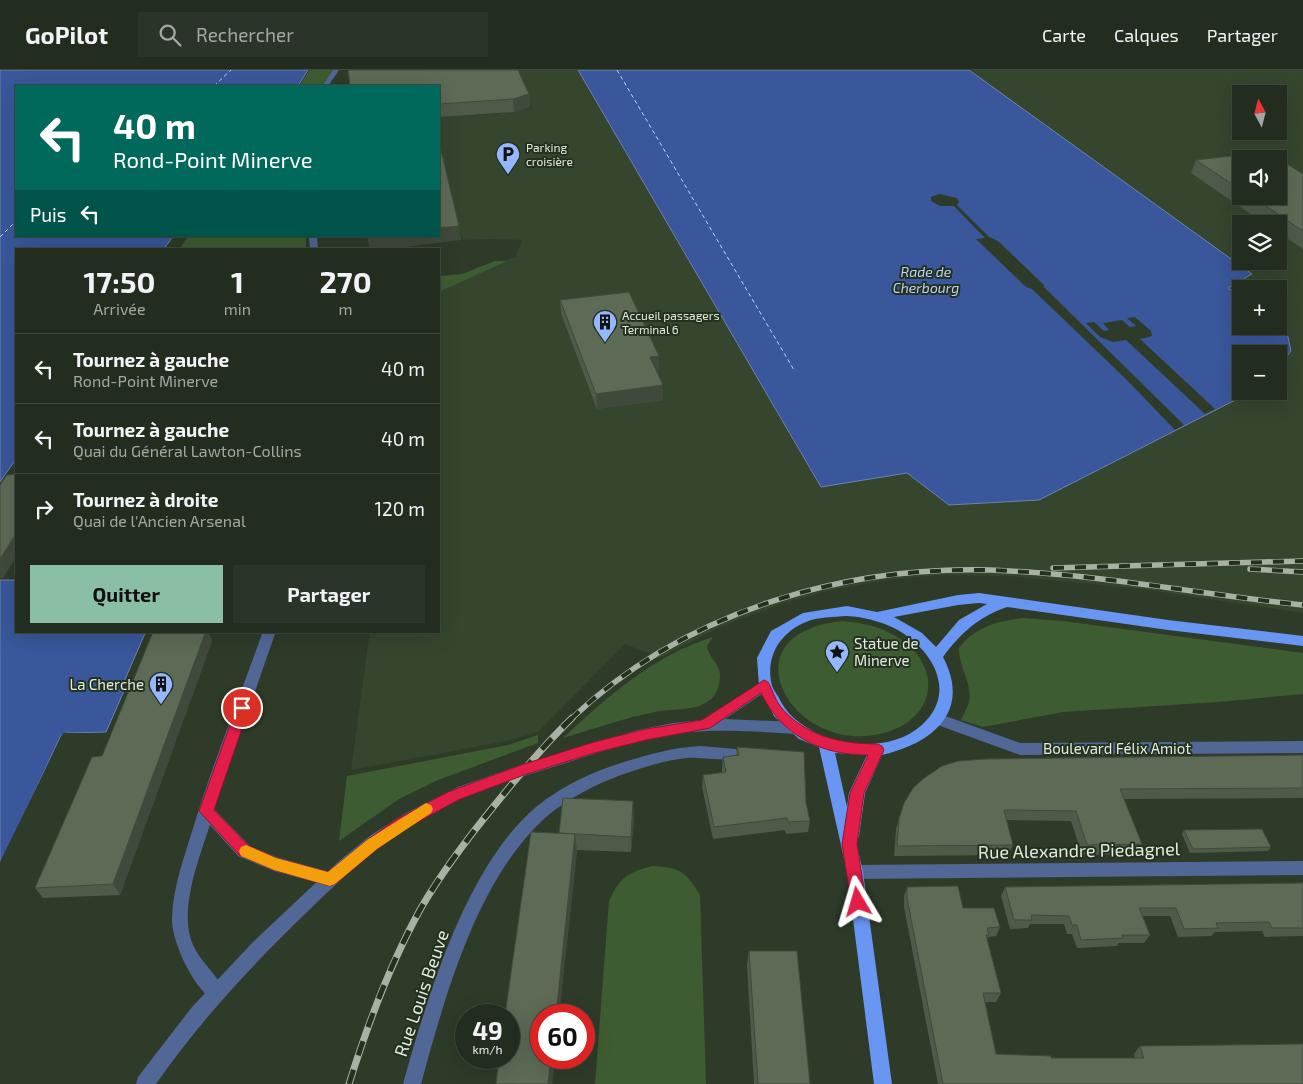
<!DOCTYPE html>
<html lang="fr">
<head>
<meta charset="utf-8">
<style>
  body { margin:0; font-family:"Exo 2",sans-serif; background:#2a3428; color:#f1f3f6; height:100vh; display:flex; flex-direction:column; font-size:19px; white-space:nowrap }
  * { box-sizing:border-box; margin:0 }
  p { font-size:16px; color:#a2a7a4 }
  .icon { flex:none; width:28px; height:28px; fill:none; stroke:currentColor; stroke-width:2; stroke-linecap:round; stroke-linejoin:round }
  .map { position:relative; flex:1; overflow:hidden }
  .panel { position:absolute; left:15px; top:178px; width:425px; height:385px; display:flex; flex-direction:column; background:#222c1f; border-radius:0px; box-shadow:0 5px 20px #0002,0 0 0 1px #3f483d }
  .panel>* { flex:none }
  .top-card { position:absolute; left:15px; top:15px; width:425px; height:152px; border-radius:0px; box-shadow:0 5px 20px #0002,0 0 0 1px #3f483d; background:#00695c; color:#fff; overflow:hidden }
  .needle { width:32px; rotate:353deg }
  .controls { position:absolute; left:1232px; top:15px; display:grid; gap:10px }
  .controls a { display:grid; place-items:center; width:55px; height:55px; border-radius:0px; background:#222c1f; box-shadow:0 5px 20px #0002,0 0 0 1px #3f483d; font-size:25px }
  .speed { position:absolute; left:455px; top:934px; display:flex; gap:10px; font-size:25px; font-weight:700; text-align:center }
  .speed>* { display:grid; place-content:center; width:65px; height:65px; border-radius:50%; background:#222c1f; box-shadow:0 5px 20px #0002,0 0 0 1px #3f483d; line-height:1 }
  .speed small { font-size:12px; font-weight:400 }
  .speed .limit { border:8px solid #d22; background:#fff; color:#111 }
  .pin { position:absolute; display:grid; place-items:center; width:42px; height:42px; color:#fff; margin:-21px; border:2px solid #fff; border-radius:50%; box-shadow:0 1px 5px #0007 }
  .me { position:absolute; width:55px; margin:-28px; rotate:353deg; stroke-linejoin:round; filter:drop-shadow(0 0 4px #0008) }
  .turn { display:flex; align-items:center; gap:18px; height:105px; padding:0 15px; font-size:22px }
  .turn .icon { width:65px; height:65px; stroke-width:2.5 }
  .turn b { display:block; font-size:35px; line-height:42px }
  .then { display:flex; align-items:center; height:48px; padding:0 15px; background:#0003; gap:10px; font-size:19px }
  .eta { display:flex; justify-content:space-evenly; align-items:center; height:85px; text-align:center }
  .eta b { font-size:30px; font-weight:700; line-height:35px }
  .action { display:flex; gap:10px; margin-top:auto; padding:10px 15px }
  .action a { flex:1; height:58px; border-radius:0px; background:#8abfa5; color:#111; font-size:20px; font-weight:700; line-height:58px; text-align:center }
  .action a+a { background:#2a3428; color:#f1f3f6 }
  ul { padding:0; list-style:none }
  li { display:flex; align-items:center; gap:15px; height:70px; padding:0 15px; border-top:1px solid #3f483d }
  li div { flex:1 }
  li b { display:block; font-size:19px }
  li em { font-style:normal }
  header { display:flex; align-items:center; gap:30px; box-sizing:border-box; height:70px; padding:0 25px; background:#222c1f; border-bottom:1px solid #3f483d }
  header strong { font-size:24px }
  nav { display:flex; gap:28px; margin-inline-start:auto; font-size:18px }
  .search { width:350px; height:45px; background:#2a3428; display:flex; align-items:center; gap:12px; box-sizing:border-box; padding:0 18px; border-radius:0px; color:#a2a7a4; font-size:19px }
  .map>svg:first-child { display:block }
  .built { fill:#35452e; fill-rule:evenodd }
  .green { fill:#3e5c31 }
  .water { fill:#39579a; stroke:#6c83af }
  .pier { fill:#2e3b29 }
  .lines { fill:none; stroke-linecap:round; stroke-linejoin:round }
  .ferry { stroke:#bfd2f9; stroke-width:1; stroke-dasharray:4 3; stroke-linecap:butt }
  .minor { fill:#516796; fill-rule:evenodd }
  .tertiary { fill:#516796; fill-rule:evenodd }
  .primary { fill:#6995f3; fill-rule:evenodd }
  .rail-far1-casing { stroke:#a7b1a4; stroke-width:5.5 }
  .rail-casing { stroke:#a7b1a4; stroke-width:7 }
  .rail-far1 { stroke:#24311f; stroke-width:4; stroke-dasharray:11; stroke-linecap:butt }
  .rail { stroke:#24311f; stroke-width:5; stroke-dasharray:15; stroke-linecap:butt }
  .wall { fill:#4f5b4a }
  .shaded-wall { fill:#404a3c }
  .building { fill:#5c6a56; stroke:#404a3c }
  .route { fill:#e11d48; stroke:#92132f }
  .slow { fill:#f59e0b }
  .labels { text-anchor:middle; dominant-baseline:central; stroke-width:4; stroke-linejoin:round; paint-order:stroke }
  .far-poi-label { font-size:12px; fill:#e2eadf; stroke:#24311f; text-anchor:start }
  .far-water-label { font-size:14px; font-style:italic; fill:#bfd2f9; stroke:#24311f }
  .poi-label { font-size:15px; fill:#e2eadf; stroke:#24311f; text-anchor:start }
  .street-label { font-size:15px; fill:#e2eadf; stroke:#24311f }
  .near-street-label { font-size:18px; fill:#e2eadf; stroke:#24311f }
</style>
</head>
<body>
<header>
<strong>GoPilot</strong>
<div class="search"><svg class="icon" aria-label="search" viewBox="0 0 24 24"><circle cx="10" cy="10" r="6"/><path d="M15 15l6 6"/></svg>Rechercher</div>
<nav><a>Carte</a><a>Calques</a><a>Partager</a></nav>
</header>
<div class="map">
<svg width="1303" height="1014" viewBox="0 0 1303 1014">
  <rect width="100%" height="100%" fill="#2e3b29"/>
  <path class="built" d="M513,0H578L821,417L907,403L949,435L1039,430L1253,321H1279V296L1291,281L1286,258L1279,253V219H1241V227L1228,218L1251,204L969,0H1303V543L1142,519L1009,506L938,505L886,510L832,520L784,533L722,556L660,588L625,574L538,662L507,671L351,700L370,561H439V222L516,186L522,170L486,169L463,170L461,163H459L439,76V47L495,44L532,38ZM1241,24H1279V61H1241ZM1241,89H1279V126H1241ZM1241,154H1279V191H1241Z"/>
  <g class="green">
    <path d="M310,0H333L322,16H299Z"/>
    <path d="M188,166H306V179H180Z"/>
    <path d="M495,191H507L439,222V206L462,204Z"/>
    <path d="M1024,548L1063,551L1303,583V624L1218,632L1063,642L983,657L961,650C964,644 967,638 969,632C973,614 958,596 959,578C976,556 998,551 1024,548Z"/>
    <path d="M843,551C859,553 875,555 890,563C947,592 939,654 875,665C787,680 726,562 843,551Z"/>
    <path d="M713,567L707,576C710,592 724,594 719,614C718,619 715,627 710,630C695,642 672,638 655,642C624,648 593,659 563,668C607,627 654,585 713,567Z"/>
    <path d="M538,665V673L438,710L399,729L339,771L347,706L508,675Z"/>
    <path d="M653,796C681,798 685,801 700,825L706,1014H595L609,831C619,808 628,802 653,796Z"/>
  </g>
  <g class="water">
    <path d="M0,0H308L298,16H16V166H173L164,179H16V389L0,412Z"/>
    <path d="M578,0H969L1252,204L1228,218L1241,227V256H1279V253L1286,258L1291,281L1279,296V284H1241V321H1253L1039,430L949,435L907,403L821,417Z"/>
    <path d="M0,510H16V561H146L120,621H124L106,662L67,663L61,665L0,796Z"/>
  </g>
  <g class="pier">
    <path d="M939,124L957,128L959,132L957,135L989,167L998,171L1044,215V217L1184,355L1175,360L1127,310L1032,219L1026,217L976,169L985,168L954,136H940L931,131V127Z"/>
    <path d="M1135,247L1151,261L1152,266L1140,269L1215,339L1205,344L1126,270L1113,272L1100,267L1086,253L1094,252L1104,261L1109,260L1103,253L1122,250L1130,257L1136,256L1127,248Z"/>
    <path d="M63,663H107L63,667L0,798V792Z"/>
  </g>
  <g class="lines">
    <g class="ferry">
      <path d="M617,0L794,300"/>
      <path d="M214,16L231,0"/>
      <path d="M0,167L16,151"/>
    </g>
    <g class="minor">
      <path d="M333,0H339L328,16H322Z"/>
      <path d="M309,166H317L318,179H310Z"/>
      <path d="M263,561H276L214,739L250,776L276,787L330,802L336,804L338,809L336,814L330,816L274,801L238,786L210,755C199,788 178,842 193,875C201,893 218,905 226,923L223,929L217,932C195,923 171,871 172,848C173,816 185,785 194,755C214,690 240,626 263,561Z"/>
      <path d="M937,643L1020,673L1303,671V683L1020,685L932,653L930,649L932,645Z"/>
      <path d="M701,676L736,679L738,683L736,687C722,692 702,687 687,688C665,690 642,698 621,705C594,715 567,729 545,748C476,811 445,927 421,1014H403C427,928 466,796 536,737C563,715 594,701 627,691C651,684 675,677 701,676Z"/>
      <path d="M1303,791V805L855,809L849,807L847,802L849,797L855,795Z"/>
    </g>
    <path class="tertiary" d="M764,610L769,611L771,615L769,619L725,649L796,652L801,654L803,658L801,662L796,664C761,662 727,659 692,662C650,665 609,679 569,692C524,706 478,719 435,741C386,767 345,805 306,843C251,896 200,951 156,1014H136L138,1007L192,937L252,873L339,791L371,765L406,743L458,717L518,696L638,660L673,653L702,650Z"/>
    <path class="primary" d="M979,523L1168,550L1303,566V576L1168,560L1007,537C978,547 961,563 943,587C972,642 932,673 882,685L865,723L859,766L856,771L863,802L892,1014H874L847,802L819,677L799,669L774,646L759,616L757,588L771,561L803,543L847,536L877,542L958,525ZM979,533L987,534L959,550L936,577L922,563L894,547L958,535ZM847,546C864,547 879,551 894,558C931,577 959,621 922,655C906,669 886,674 866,674C851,673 839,672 825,667C809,660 790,649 781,632C779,627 774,621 772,616C765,588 779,563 806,552C817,547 834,547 847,546ZM835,683L867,685L849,723L847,737Z"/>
    <g class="rail-far1-casing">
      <g id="rail-far1">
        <path d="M1053,498L1303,491"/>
        <path d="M1250,499L1303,502"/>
        <path d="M571,649C687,539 853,492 1010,501C1109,506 1205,525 1303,535"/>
      </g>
    </g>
    <g class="rail-casing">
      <path id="rail" d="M349,1014C368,953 390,894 421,838C442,802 467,769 494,736C519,705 544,675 572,648"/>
    </g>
    <use href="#rail-far1" class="rail-far1"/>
    <use href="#rail" class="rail"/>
  </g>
  <g class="wall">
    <path d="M439,16L529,24L530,37L514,42L439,47Z"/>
    <path d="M1241,89V126H1279L1303,104V179L1279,163V154H1265L1191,103L1196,90Z"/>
    <path d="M560,230L659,301H657L663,315V330L597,339L561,244Z"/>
    <path d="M163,561H208L212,571L120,825L43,828L35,818L102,686Z"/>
    <path d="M737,677L806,733L810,751L808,762L786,764L785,760L713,769L702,717L703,705L722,703V699L723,687L736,685Z"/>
    <path d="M1303,685V728L1124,729L1142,774L1136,784L1082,785L1071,751L1006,750L1013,775L1008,785L894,786L896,759L904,733Z"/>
    <path d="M634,747L631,782L577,780L559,945H541L555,988L552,1014H496L559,764Z"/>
    <path d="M1184,760L1271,777L1268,781L1190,783L1182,764Z"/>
    <path d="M1303,813V866L1265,867L1262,861L1215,862L1211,866L1178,867L1170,846H1143L1150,865L1144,873H1119L1117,876L1077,878L1072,864H1067L1064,854H1030L1028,858L1010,859L1001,826L1005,817Z"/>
    <path d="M907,817L963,838L1000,857L996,866L988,867L987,869L1001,923L996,932H985L996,984L1051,988H1135L1134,984L1140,976L1303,1014H938L904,837V826Z"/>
    <path d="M749,881L810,1014H754L747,895Z"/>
  </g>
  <g class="shaded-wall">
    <path d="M529,24L530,37L514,42L513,29Z"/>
    <path d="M459,156L461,170L388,179H370L367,166H439V158Z"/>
    <path d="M659,286V301L650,302V287Z"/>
    <path d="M663,315V330L597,339L596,324Z"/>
    <path d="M16,464V487L2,510L0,507V489Z"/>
    <path d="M206,561H208L212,571L120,825L113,814Z"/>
    <path d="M633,731L634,747L631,782V767Z"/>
    <path d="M575,764L577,780L559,945H556Z"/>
    <path d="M551,988H555L552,1014H548Z"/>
  </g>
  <g class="building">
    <path d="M348,0H518L529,24L513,29L439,34V16H350Z"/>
    <path d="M439,71L459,156L439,158Z"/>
    <path d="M1267,82L1278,89H1241V120L1196,90Z"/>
    <path d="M1279,89L1303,104V161L1251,126H1279Z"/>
    <path d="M629,222L659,286L650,287L663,315L596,324L560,230Z"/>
    <path d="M16,404V464L0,489V415L7,405Z"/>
    <path d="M163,561H206L113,814L35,818L92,687L102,686L153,562Z"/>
    <path d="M737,677L804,682L806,733L810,751L788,752L787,748L714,757L703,705L726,702L723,687L739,685Z"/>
    <path d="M1303,685V718L1120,719L1142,774L1087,775L1076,741L1004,740L1013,775L897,776L899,749L904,733L913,718L924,708L942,696L958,691L986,689Z"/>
    <path d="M563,728L633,731L631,767L559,763Z"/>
    <path d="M1262,759L1271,777L1193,779L1184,760Z"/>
    <path d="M531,762L575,764L556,945H541V988H551L548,1014H496L499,988H509V945H505Z"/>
    <path d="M1303,813V858H1272L1269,852L1216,853L1218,858L1184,859L1176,838H1139L1150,865H1122L1123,868L1081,870L1077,855H1072L1069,846L1031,845L1032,850H1014L1005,817Z"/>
    <path d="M958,816L963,838H994L1000,857L987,858L989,865H986L1001,923H983L996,984L1051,986V988H1144L1140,976L1303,974V1014H943L907,828V817Z"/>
    <path d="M749,881H797L810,1014H758Z"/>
  </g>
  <path class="route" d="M764,610L768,612C772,619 775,629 780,636C804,666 841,674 877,674L882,676L884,680L864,723L857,774L866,832L864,836L858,838L853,836L851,832L842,774L850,723L868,685C821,685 782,666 761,623L710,658L646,670L594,683L524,705L458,730L407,758L377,779L335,814L330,816L274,800L239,785L199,741L236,638L238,635H247L249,638L214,740L249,776L276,788L328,802L367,770L397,749L448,722L521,695L594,672L646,659L702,650Z"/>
  <path class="slow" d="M426,733L431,735L433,739L431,743L377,779L335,814L330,816L274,800L241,786L239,781L241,777L246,775L276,788L328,802L367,770Z"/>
  <defs>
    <g id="parking-pin" transform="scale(1.25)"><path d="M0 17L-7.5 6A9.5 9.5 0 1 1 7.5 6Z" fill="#95b7fd" stroke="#24311f"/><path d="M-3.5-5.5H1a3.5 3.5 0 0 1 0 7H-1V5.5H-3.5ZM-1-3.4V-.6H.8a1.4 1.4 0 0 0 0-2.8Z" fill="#111"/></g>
    <g id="building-pin" transform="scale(1.25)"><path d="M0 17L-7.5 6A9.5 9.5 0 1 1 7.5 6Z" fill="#95b7fd" stroke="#24311f"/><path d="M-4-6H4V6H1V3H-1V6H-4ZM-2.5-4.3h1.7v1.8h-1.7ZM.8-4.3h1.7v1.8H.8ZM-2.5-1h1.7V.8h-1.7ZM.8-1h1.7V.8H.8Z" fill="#111"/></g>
    <g id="sight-pin" transform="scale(1.25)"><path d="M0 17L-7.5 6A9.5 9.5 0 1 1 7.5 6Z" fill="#95b7fd" stroke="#24311f"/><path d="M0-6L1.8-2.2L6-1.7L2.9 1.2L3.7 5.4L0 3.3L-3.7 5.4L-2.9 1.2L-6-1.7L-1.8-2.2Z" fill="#111"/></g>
  </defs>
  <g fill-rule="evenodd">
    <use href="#parking-pin" x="508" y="84"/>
    <use href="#building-pin" x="605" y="252"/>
    <use href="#sight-pin" x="837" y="582"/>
    <use href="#building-pin" x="161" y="614"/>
  </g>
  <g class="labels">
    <g class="far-poi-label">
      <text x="526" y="77">Parking<tspan x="526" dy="14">croisière</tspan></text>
      <text x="622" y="245">Accueil passagers<tspan x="622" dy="14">Terminal 6</tspan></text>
    </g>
    <g class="far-water-label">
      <text x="926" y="201">Rade de<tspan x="926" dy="16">Cherbourg</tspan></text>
    </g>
    <g class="poi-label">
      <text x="854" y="573">Statue de<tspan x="854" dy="17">Minerve</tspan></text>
      <text x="144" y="614" text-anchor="end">La Cherche</text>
    </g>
    <g class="street-label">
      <text x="1117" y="678">Boulevard Félix Amiot</text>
    </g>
    <g class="near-street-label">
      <text transform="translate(1079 780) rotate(-1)">Rue Alexandre Piedagnel</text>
      <text transform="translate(421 923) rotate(-71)">Rue Louis Beuve</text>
    </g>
  </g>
</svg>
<div class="controls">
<a><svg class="needle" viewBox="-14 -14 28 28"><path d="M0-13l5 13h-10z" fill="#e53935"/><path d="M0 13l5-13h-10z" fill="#a2a7a4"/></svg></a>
<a><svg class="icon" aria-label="sound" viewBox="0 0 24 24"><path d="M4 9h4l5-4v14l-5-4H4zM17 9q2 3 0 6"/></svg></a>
<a><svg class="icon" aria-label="layers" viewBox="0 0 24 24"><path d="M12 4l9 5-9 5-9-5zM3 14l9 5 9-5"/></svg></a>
<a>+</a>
<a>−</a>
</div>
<div class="speed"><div>49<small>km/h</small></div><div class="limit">60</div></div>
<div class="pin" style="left:242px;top:638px;background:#d93025"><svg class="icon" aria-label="arrive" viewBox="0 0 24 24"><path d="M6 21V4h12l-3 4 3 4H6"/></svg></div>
<svg class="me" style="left:858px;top:832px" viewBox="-20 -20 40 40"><path d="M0-17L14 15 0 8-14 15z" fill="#e11d48" stroke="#fff" stroke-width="4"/></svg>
<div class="top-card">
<div class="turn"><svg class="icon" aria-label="left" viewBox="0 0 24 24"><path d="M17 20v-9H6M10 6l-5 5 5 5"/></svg><div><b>40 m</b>Rond-Point Minerve</div></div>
<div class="then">Puis<svg class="icon" aria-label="left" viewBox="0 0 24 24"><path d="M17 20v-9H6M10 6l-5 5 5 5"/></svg></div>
</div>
<section class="panel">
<div class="eta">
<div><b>17:50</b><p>Arrivée</p></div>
<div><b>1</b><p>min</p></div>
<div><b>270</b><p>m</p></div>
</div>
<ul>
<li><svg class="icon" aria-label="left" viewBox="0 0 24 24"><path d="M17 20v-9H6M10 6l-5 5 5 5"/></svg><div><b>Tournez à gauche</b><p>Rond-Point Minerve</p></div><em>40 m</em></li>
<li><svg class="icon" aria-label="left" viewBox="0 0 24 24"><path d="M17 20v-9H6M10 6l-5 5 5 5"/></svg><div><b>Tournez à gauche</b><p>Quai du Général Lawton-Collins</p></div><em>40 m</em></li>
<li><svg class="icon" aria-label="right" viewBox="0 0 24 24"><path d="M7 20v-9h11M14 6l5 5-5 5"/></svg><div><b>Tournez à droite</b><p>Quai de l'Ancien Arsenal</p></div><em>120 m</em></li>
</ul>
<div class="action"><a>Quitter</a><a>Partager</a></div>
</section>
</div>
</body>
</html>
